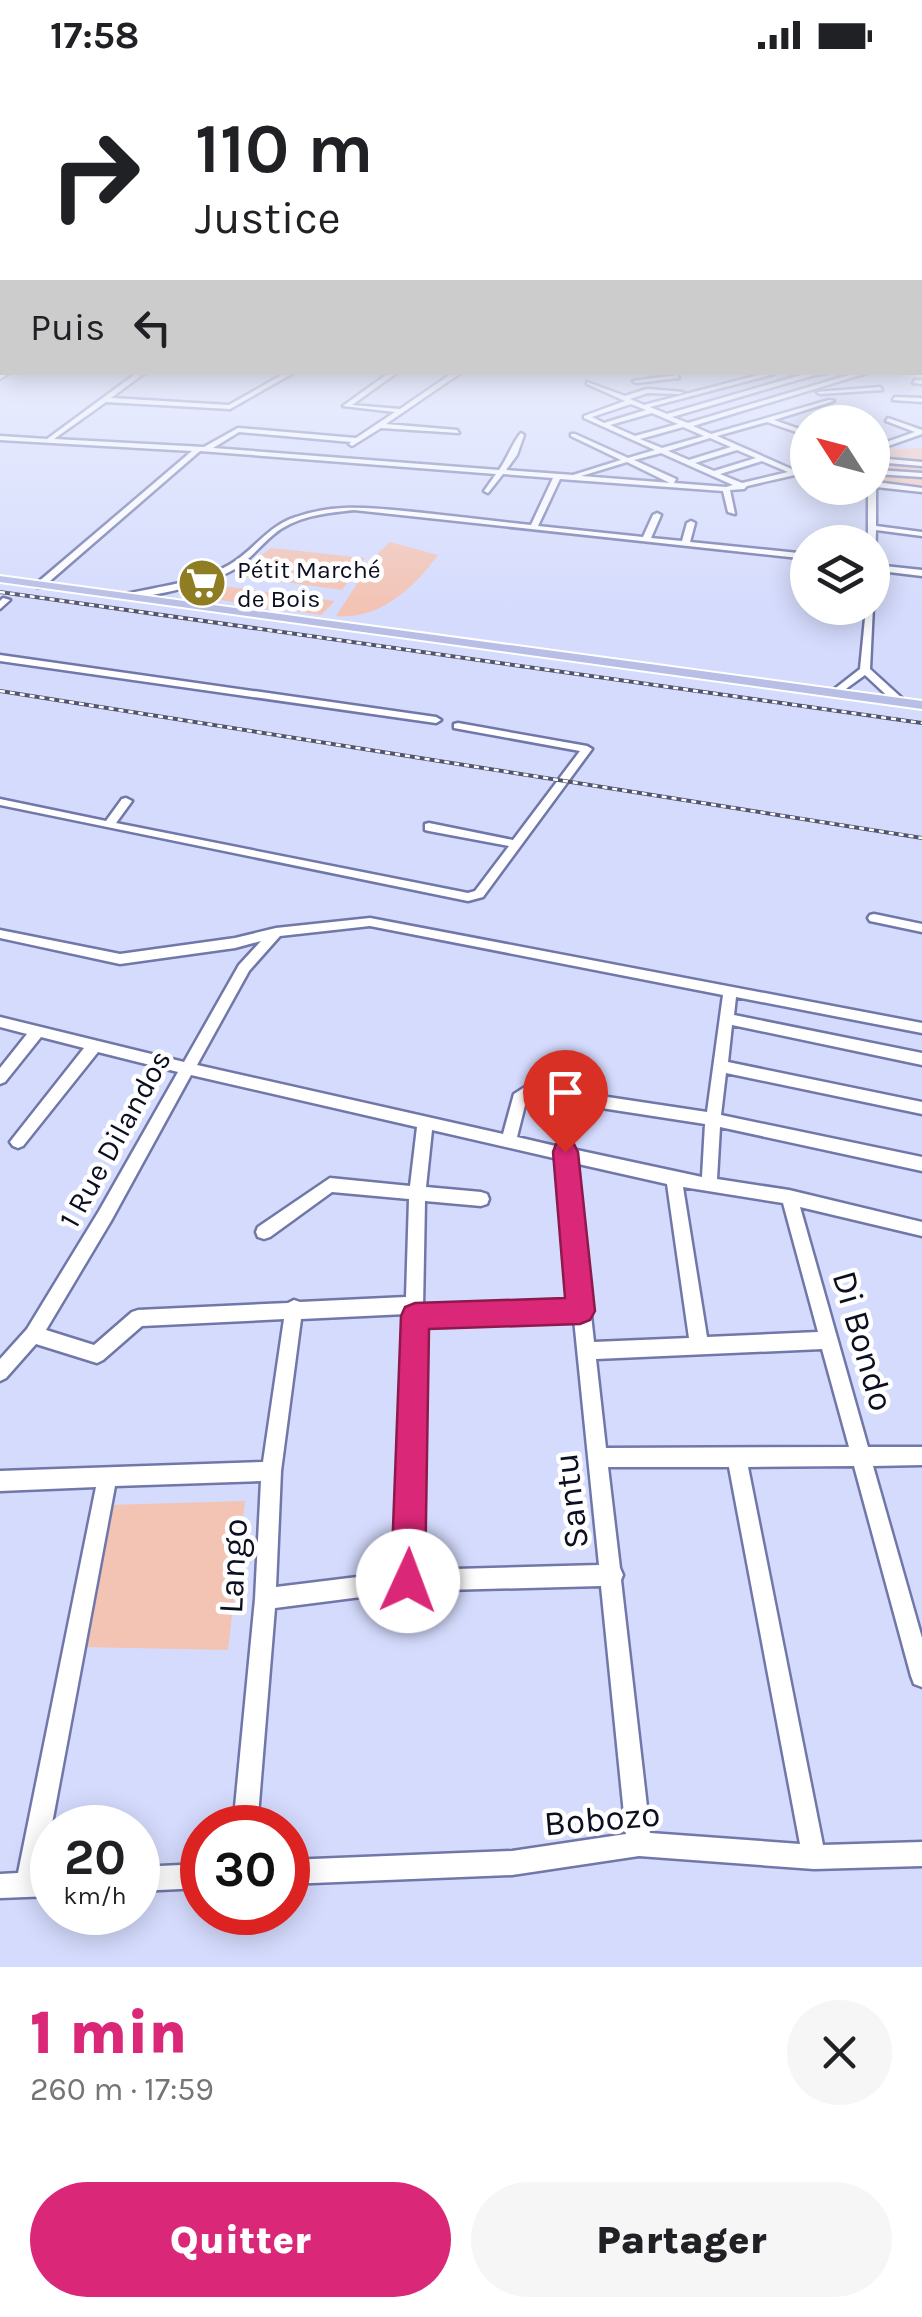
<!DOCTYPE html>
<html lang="fr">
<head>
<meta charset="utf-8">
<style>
  body { margin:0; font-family:Karla,sans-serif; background:#f6f6f6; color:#202124; height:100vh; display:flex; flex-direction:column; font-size:38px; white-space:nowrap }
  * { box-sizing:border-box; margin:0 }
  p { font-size:32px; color:#757577 }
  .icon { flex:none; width:55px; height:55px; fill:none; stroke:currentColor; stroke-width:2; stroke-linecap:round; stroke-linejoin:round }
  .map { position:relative; height:1897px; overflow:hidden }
  .drawer { display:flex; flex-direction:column; background:#fff; flex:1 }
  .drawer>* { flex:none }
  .banner { position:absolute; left:0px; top:0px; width:922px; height:305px; box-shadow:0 5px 25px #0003; background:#fff; color:#202124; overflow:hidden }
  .needle { width:65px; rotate:306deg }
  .buttons { position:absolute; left:790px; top:335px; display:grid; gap:20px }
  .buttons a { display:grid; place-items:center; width:100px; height:100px; border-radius:50%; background:#fff; box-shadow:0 5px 25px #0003; font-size:50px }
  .speed { position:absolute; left:30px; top:1735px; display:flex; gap:20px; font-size:50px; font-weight:700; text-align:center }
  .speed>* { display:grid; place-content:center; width:130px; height:130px; border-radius:50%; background:#fff; box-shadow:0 5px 25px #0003; line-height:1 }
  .speed small { font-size:25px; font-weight:400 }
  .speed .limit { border:15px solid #d22; background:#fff; color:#111 }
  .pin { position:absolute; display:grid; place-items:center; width:85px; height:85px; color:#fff; margin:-102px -42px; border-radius:50% 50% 50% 0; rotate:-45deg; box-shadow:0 0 10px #0007 }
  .pin .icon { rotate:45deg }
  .me { position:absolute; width:110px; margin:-55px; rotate:2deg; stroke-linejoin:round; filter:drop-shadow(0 0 8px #0008) }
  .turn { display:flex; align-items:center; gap:35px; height:210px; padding:0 30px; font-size:45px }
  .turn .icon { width:130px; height:130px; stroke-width:2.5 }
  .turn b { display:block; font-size:70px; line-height:85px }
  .then { display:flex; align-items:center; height:95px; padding:0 30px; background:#0003; gap:20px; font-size:38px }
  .round { display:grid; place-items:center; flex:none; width:105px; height:105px; border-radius:52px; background:#f6f6f6 }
  .overview { display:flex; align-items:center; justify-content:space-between; height:170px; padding:0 30px }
  h1 { font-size:60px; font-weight:800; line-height:75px; color:#db2777 }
  .action { display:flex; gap:20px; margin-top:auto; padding:20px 30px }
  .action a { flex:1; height:115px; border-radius:60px; background:#db2777; color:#fff; font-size:40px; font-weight:800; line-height:115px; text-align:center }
  .action a+a { background:#f6f6f6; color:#202124 }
  .status { display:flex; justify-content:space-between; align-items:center; height:70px; padding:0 50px; background:#fff; direction:ltr }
  .status svg { height:28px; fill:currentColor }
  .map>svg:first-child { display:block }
  .green { fill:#f3c3b4 }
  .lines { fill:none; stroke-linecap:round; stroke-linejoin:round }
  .minor-casing { stroke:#7077a9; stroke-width:5 }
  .major-casing { stroke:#fff; stroke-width:4 }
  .minor { fill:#fff; fill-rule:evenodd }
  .major { fill:#b8bee6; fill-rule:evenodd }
  .rail-casing { stroke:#51546c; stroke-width:4 }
  .rail { stroke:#fff; stroke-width:2.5; stroke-dasharray:5; stroke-linecap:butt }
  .route { fill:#db2777; stroke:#8e194d; stroke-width:2.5 }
  .labels { text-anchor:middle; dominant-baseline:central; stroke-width:9; stroke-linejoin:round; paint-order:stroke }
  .far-poi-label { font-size:25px; fill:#0c0e21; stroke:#fff; text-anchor:start }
  .street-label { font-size:30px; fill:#0c0e21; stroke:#fff }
  .near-street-label { font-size:35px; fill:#0c0e21; stroke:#fff }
</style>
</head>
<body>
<div class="status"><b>17:58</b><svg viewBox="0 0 49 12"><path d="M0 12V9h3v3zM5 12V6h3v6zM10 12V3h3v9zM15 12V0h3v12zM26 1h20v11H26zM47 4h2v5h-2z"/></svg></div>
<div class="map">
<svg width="922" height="1897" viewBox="0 0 922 1897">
  <rect width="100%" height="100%" fill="#d5dbfd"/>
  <g class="green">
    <path d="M922,378V418L878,413L879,395L885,379Z"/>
    <path d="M390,472L438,485C414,518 379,550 336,546L375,486Z"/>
    <path d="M271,478L365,488L342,520L234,505Z"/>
    <path d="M208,514L335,531L321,545L194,526Z"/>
    <path d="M245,1431L228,1580L81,1577L108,1435Z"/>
  </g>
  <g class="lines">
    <g class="minor-casing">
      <g id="minor">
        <path d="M920,276L922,277V282L920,281Z"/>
        <rect x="920" y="297" width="2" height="4"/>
        <path d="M3,302H11L0,309V304Z"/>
        <path d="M138,302H146L111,328L229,335L287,302H295L230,339L106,332L54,369L204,377L238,358L356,368L395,342L343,336L390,302H398L352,335L400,339L454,302H462L386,354L457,360L459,363L381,358L352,376L349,374L351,372L239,362L213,378L499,400C507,389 514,370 521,363L524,365L517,385L506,400L573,405L621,390L571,366V364H575L628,388L655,380L584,348V346L625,331L587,314V312L625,326L647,319L683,322L680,324L648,323L630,329L644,335L770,302L774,304L650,337L667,344L808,303L831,302L811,306L672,347L688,353L859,302H870L693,356L711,364L829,330L834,331L774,350L808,362V366L767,352L717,366L796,401L808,398V402L747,416L744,419L730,420L735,444L728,442L723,421L560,409L538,456L643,467L653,445L657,443L661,445L651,468L682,471L687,453L691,451L695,453L690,472L808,484V489L354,440C326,443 295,446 273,465C261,475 251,488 238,497C213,513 155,527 126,528V524C160,516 197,513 229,495C254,481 267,456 296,447C339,432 380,439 424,443C460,447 495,451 531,455L553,408L503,404L488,423L484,421L496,404L200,381L43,517H37V513L192,381L0,370V366L47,369ZM631,334L646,340L604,353L592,347ZM652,343L678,354L635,366L610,355ZM683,357L704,366L662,378L640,369ZM710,368L731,377L689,390L668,381ZM737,380L756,388L714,401L695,393ZM661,383L733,415L726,417L674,413L676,409L634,390ZM762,391L788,402L742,413L720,404ZM627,392L670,413H671L581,406Z"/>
        <path d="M677,305L679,308L636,313L633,311Z"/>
        <path d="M915,310H922V314L913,313Z"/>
        <path d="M880,317L882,320L820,324L817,322Z"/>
        <path d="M895,327L922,328V332L893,330Z"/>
        <path d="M888,348L922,360V364L874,381L876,388L922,392V396L876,392V400L922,403V407L876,404V412L922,418V422L876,417V456L922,462V466L876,460L875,495L922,500V506L872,500V472H868V418H872V377L915,362L886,351Z"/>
        <path d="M3,528L10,530L0,539V531Z"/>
        <path d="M873,536L870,599L904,630V634H896L865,605L836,626L828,624L860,599L866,538Z"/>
        <path d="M0,585L436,647L441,650L436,653L0,591Z"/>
        <path d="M458,653L587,676L592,679L483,827L468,831L0,735V729L106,751L122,729L126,728L132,731L116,753L468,823L475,821L509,776L429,761L425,760V754L429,753L513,770L580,681L454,658V654Z"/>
        <path d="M874,844L922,854V862L870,851L868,848L870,845Z"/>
        <path d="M370,848L922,953V963L736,927L734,945L922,983V995L732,955L728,992L922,1032V1044L726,1003L721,1045L922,1087V1101L720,1057L717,1109L789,1120L922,1152V1166L800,1137L868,1377H922V1395L873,1396L922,1568V1617L914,1614L911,1606L854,1396L748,1397L823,1775L922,1772V1796L814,1799L639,1786L512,1805L288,1814V1790L512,1781L626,1764L601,1516L408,1521L275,1538L257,1758H233L255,1529L261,1411L115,1416L43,1802H52V1826L0,1828V1804L18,1803L96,1417L0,1421V1401L263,1392L284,1249L142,1256L103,1290L97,1293L36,1274L6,1308L0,1311V1289L27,1259L99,1141L178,1002L98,982L23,1076L18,1078L13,1076L10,1072L13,1068L84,978L41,967L5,1012L0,1014V998L27,964L0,957V947L184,992L239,895L261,871L235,878L120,894L0,868V860L120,884L235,868L276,858ZM370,856L723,925L707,1042L528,1015L514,1024L503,1064L197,995L249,901L280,866ZM191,1005L417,1057L410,1116L330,1108L258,1157L256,1162L258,1167L264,1169L270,1167L332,1122L409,1129L406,1227L300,1232L294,1230L288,1233L138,1240L132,1242L94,1275L46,1260L111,1151ZM530,1027L705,1054L702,1107L572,1079L565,1075L560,1077L517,1067L526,1031ZM432,1060L558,1089L573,1233L423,1238L425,1131L481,1136L487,1134L489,1129L487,1124L481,1122L426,1117ZM574,1093L667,1114L689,1268L594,1272ZM683,1117L783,1133L818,1262L707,1267ZM406,1244L398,1502L276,1517L281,1401L301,1249ZM574,1249L599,1495L418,1500L423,1254ZM822,1279L849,1377L606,1378L596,1289ZM608,1397H729L800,1774L650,1763L621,1510L623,1505L620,1498Z"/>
        <path d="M202,1794V1818L138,1821V1797Z"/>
      </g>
    </g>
    <g class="major-casing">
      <path id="major" d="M0,506L922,631V639L0,512Z"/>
    </g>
    <use href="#minor" class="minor"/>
    <use href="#major" class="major"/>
    <g class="rail-casing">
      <g id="rail">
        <path d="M0,522L922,653"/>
        <path d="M0,621L922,768"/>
      </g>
    </g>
    <use href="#rail" class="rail"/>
  </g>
  <linearGradient id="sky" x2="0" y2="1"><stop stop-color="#a7b1e0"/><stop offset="0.51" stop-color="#eceffe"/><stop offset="1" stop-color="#eceffe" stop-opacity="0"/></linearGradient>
  <rect width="922" height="541" fill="url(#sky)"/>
  <path class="route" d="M565,1071L574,1074L578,1082L595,1241L590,1250L580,1254L429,1259L425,1511L420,1523L408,1528L396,1523L391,1511L401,1246L405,1237L415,1233L565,1228L553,1082L556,1074Z"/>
  <defs>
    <g id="supermarket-disc" transform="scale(2.5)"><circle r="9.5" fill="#8e7d23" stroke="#fff"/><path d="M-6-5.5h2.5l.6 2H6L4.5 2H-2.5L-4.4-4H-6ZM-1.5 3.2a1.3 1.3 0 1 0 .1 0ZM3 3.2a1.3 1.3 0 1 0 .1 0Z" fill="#fff"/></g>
  </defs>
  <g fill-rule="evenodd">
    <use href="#supermarket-disc" x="202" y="513"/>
  </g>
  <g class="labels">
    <g class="far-poi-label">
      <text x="237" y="499">Pétit Marché<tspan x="237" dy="29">de Bois</tspan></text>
    </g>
    <g class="street-label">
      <text transform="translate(115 1069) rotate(-61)">1 Rue Dilandos</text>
    </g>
    <g class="near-street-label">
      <text transform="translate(863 1271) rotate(74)">Di Bondo</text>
      <text transform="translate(571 1431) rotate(-97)">Santu</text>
      <text transform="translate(233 1496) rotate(-87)">Lango</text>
      <text transform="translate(602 1749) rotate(-5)">Bobozo</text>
    </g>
  </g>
</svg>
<div class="buttons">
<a><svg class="needle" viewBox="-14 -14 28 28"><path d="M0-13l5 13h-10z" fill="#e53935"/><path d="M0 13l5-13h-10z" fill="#757577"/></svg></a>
<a><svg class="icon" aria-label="layers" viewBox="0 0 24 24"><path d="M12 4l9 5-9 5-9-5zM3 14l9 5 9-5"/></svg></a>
</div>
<div class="speed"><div>20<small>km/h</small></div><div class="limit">30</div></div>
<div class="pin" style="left:565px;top:1082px;background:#d93025"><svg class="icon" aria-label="arrive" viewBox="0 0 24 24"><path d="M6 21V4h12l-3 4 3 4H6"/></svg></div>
<svg class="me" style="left:408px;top:1511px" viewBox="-20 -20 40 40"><circle r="19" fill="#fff"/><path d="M0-13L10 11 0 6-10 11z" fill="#db2777"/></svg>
<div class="banner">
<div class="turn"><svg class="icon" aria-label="right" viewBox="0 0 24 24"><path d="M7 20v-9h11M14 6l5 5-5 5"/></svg><div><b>110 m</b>Justice</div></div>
<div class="then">Puis<svg class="icon" aria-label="left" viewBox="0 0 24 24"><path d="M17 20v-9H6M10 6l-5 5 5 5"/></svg></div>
</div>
</div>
<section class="drawer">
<div class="overview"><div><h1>1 min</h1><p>260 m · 17:59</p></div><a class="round"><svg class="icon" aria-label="close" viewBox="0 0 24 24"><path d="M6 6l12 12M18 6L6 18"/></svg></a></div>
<div class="action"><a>Quitter</a><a>Partager</a></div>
</section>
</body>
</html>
